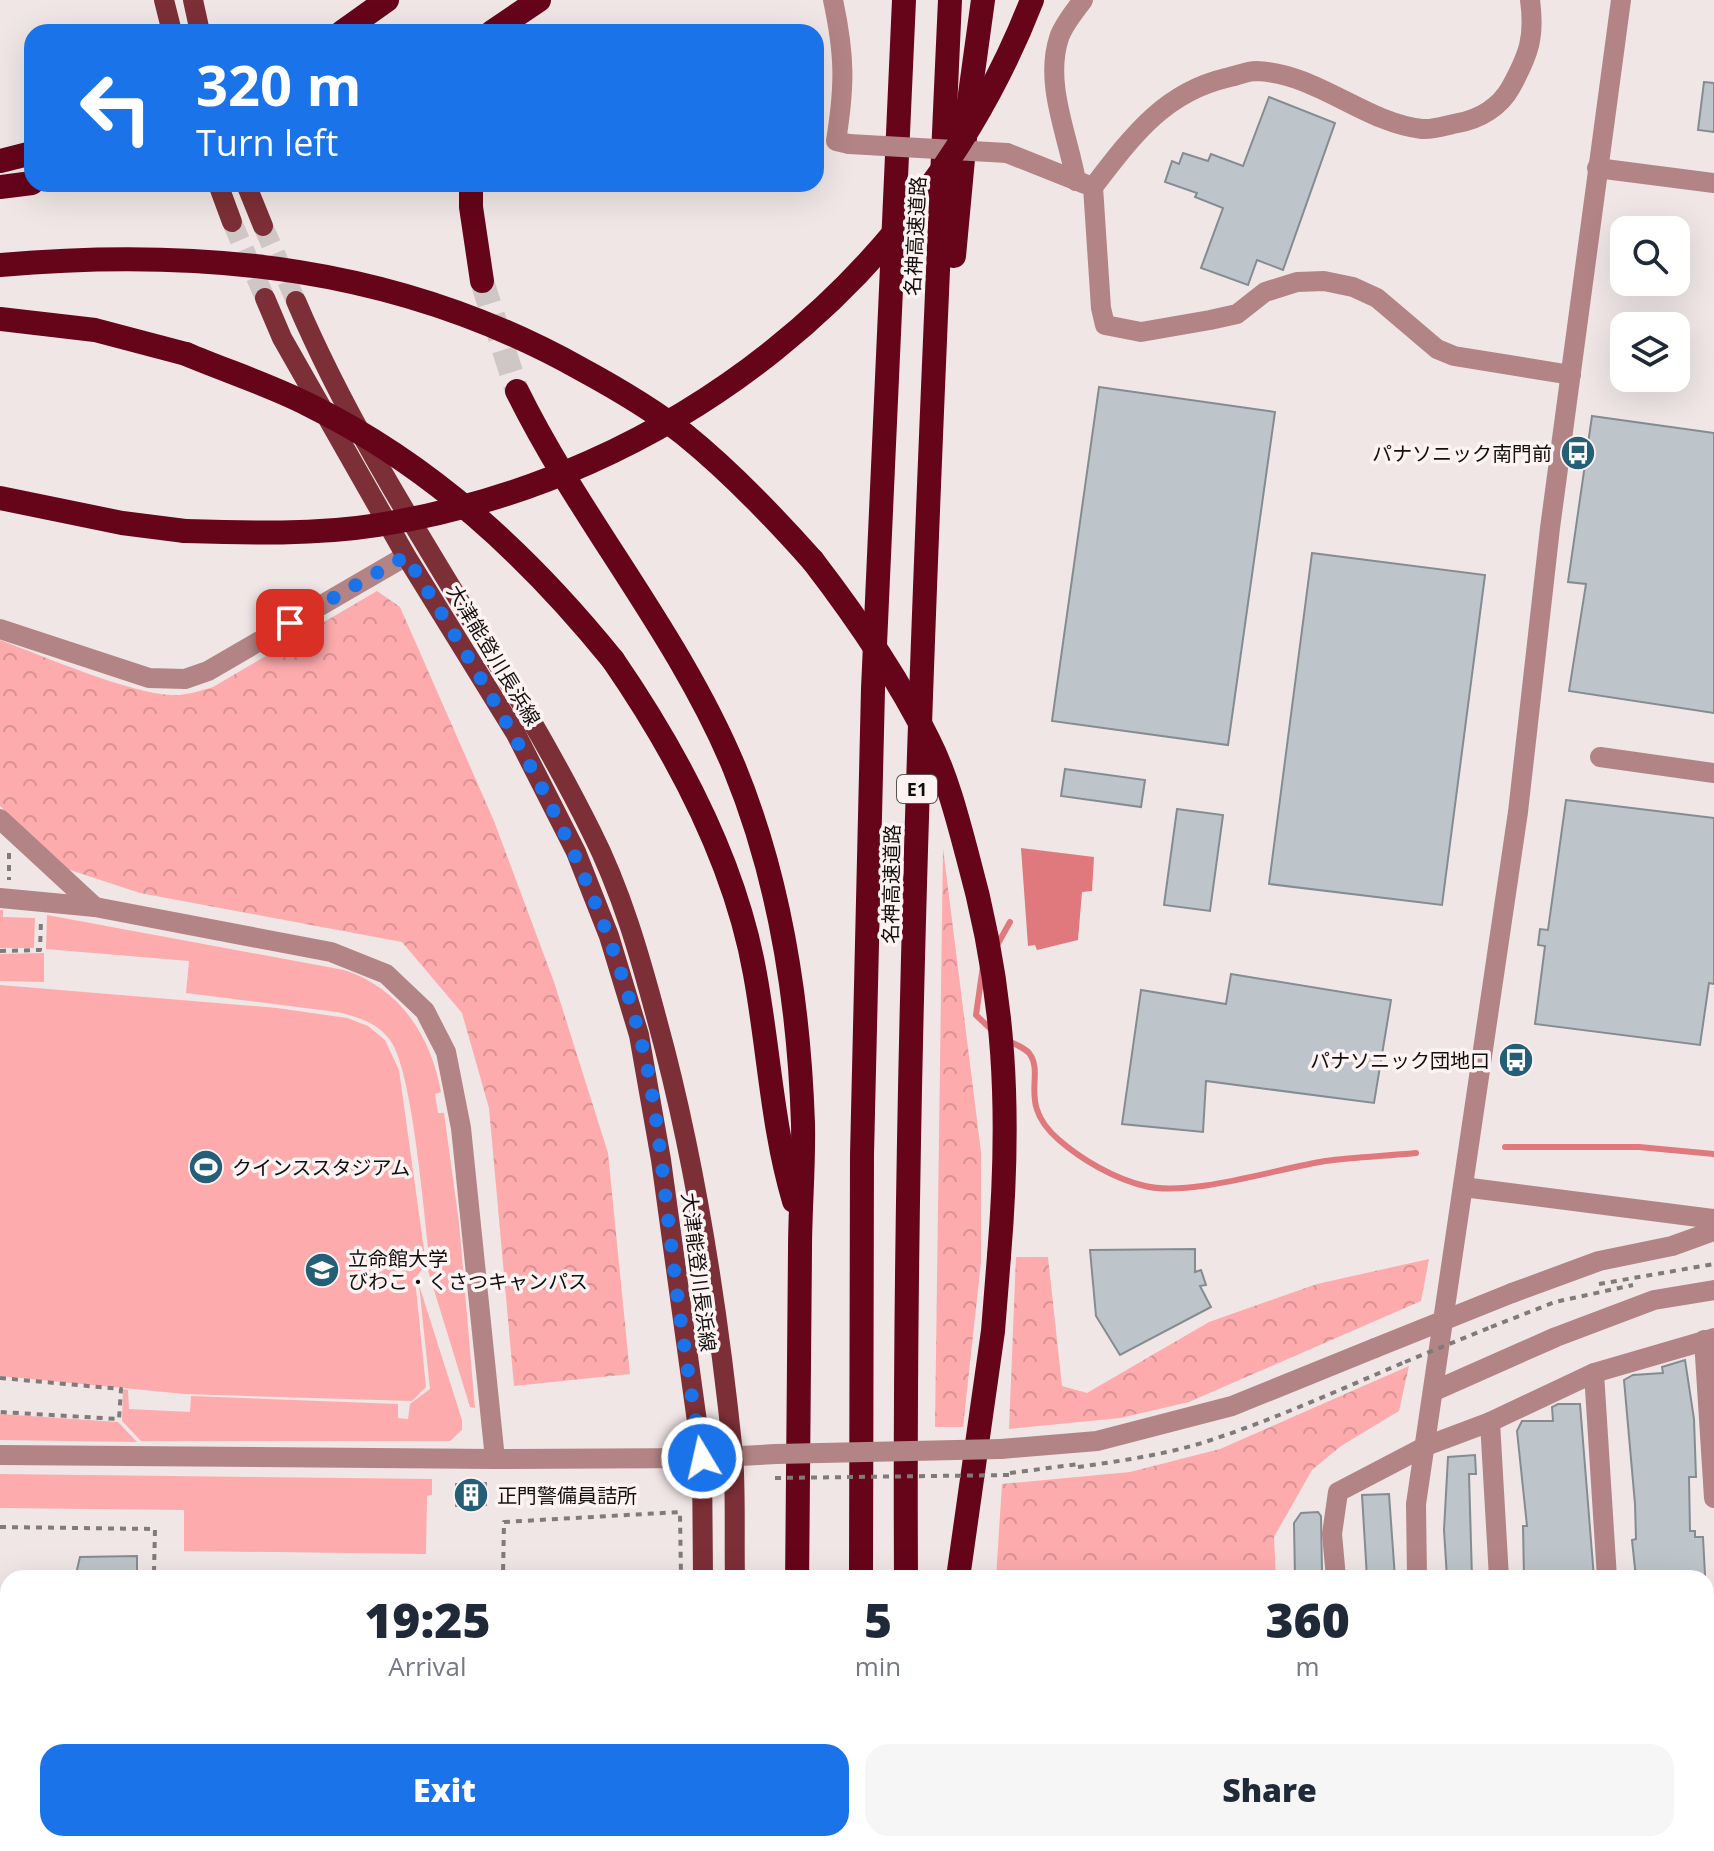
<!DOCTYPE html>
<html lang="en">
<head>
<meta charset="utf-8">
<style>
  body { margin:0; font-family:"Open Sans","Noto Sans JP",sans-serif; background:#f6f6f7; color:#1f2937; height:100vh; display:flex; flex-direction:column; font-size:30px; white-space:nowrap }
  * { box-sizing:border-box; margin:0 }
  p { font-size:26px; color:#747a83 }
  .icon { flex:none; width:44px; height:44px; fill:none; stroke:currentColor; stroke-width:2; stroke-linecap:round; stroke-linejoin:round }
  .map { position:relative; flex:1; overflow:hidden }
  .details { position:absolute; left:0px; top:1570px; width:1714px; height:282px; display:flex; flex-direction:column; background:#fff; border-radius:24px 24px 0 0; box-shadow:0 8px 32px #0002 }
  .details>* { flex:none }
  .hud { position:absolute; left:24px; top:24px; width:800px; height:168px; border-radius:24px; box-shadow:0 8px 32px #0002; background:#1a73e8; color:#fff; overflow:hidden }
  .fabs { position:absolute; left:1610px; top:216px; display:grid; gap:16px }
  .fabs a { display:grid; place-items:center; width:80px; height:80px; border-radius:16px; background:#fff; box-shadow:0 8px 32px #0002; font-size:40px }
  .pin { position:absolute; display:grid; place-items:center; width:68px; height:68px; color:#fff; margin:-34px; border-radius:16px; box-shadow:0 4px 12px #0006 }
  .me { position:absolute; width:88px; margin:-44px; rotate:351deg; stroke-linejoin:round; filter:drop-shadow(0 0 6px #0008) }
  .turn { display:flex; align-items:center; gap:28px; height:168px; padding:0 40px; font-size:36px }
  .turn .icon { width:104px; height:104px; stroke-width:2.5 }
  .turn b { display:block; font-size:56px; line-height:68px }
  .eta { display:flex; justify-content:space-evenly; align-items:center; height:136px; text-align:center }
  .eta b { font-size:48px; font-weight:800; line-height:56px }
  .button { display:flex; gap:16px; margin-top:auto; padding:16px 40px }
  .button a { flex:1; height:92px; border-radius:24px; background:#1a73e8; color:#fff; font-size:32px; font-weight:800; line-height:92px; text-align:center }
  .button a+a { background:#f6f6f7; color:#1f2937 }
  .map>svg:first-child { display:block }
  .grass { fill:#fdabad }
  .forest { fill:url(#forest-crowns) }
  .water { fill:#df797e }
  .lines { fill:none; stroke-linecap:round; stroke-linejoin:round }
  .stream { stroke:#df797e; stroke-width:6 }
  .building { fill:#bdc5ca; stroke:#848c91; stroke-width:2 }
  .major-tunnel { stroke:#cfc6c6; stroke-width:20; stroke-dasharray:20 10; stroke-linecap:butt }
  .highway-tunnel { stroke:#cfc6c6; stroke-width:24; stroke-dasharray:24 12; stroke-linecap:butt }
  .path { stroke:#817a7a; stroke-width:4; stroke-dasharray:6 6; stroke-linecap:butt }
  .minor { stroke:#b38485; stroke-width:20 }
  .major { stroke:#7c2f36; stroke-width:20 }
  .highway { stroke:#66041a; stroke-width:24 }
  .path-bridge { stroke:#817a7a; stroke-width:4; stroke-dasharray:6 6; stroke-linecap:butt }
  .minor-bridge { stroke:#b38485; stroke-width:20 }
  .highway-bridge { stroke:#66041a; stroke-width:24 }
  .route { stroke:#1a73e8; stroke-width:14; stroke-dasharray:0 25.2 }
  .labels { text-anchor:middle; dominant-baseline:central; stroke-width:7; stroke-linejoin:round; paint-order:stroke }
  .shield { fill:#fef3f3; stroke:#595353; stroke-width:2 }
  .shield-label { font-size:18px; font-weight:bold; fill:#120f0f }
  .street-label { font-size:20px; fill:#120f0f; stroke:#fef3f3 }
  .poi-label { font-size:20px; fill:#120f0f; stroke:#fef3f3; text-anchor:start }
</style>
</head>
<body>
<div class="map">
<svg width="1714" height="1851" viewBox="0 0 1714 1851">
  <defs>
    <pattern id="forest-crowns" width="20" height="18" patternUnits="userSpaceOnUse" patternTransform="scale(2)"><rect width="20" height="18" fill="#fdabad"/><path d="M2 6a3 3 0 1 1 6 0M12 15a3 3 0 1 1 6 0" fill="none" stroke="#d89294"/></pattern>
  </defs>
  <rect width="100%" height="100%" fill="#f0e6e6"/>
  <g class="grass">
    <path d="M0,910H3V917L35,918L34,948H0Z"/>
    <path d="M47,915L344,970C400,988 431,1036 441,1092L435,1094L438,1113H444L459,1223L475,1408L470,1407L427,1267L430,1263C424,1217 413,1071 390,1040C377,1022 357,1017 337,1012L186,993L189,961L46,949Z"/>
    <path d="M44,953V982L0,981V954Z"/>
    <path d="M0,985L277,1008L347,1018L368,1026L385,1040L399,1070L426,1264L415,1279L426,1387L412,1401L185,1394L0,1376Z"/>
    <path d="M419,1285L462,1420V1430L450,1441H141L122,1421L123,1389L128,1390L129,1409L190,1412L191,1396L398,1404V1418L408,1419L410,1404L430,1389Z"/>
    <path d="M0,1414L118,1422L137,1442L0,1440Z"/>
    <path d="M0,1474L432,1479V1495L427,1496L426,1554L184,1551V1510L0,1508Z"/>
  </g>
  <g class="forest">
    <path d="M377,591L400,607L494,821L554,982L608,1153L630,1374L514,1386L489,1108L462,1013L402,942L140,893L67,869L0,806V640C43,656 128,693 171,695C185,696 199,691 213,687Z"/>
    <path d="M943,848L981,1152V1262L963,1427H935Z"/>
    <path d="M1016,1257H1048L1062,1386L1087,1393L1209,1322L1317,1284L1429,1259L1421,1301L1189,1402L1120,1418L1009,1429Z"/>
    <path d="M1409,1366L1399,1411L1341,1446L1312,1470L1274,1537L1276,1578H996L1002,1484L1130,1472L1220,1449Z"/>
    <path d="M8,1749V1844H133L118,1851H0V1751Z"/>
  </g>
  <path class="water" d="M1021,848L1094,857L1092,891L1082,892L1078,940L1037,950L1035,945L1028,946Z"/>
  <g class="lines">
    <g class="stream">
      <path d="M996,947L1010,922"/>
      <path d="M983,966L976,1015L995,1033"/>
      <path d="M1008,1041C1014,1044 1024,1047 1029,1053C1046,1075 1016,1103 1059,1140C1082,1160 1115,1179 1145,1186C1190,1197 1276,1169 1325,1161C1355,1157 1386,1156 1416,1153"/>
      <path d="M1505,1147H1639L1714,1154"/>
    </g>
  </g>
  <g class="building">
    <path d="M1704,82L1714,83V132L1698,130Z"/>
    <path d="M1269,97L1335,123L1283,270L1257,260L1248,285L1201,268L1223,208L1195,197L1197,193L1165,182L1172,161L1179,164L1183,153L1208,161L1211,154L1243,166Z"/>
    <path d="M1099,387L1275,412L1228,745L1052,721Z"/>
    <path d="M1592,416L1714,433V713L1569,691L1586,584L1568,582Z"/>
    <path d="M1312,553L1485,575L1442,905L1269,884Z"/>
    <path d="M1065,769L1145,780L1141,807L1061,796Z"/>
    <path d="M1566,800L1714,818V984L1709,983L1700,1045L1535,1024L1545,946L1538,945L1540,929L1548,930Z"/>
    <path d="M1177,809L1223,815L1210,911L1164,905Z"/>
    <path d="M1231,974L1391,1000L1374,1103L1206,1081L1203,1132L1122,1124L1141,990L1226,1004Z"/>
    <path d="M1195,1249V1272L1201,1270L1206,1285L1200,1286L1211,1307L1120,1355L1096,1316L1090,1250Z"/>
    <path d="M1685,1360L1694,1419L1696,1477H1689L1690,1531H1695V1537H1703L1705,1575L1636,1578L1632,1540L1636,1539L1635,1504L1624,1380L1633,1375L1663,1373L1662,1367Z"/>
    <path d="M1558,1404H1580L1594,1578H1524L1523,1526H1527L1517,1431L1522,1421H1553L1552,1407Z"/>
    <path d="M1475,1455L1476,1474H1469L1472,1578H1447L1444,1530L1448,1457Z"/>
    <path d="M486,1483V1505L456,1506V1484Z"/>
    <path d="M1389,1494L1395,1578H1367L1362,1495Z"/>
    <path d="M1318,1512L1321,1516L1322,1573H1318L1319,1578H1295L1294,1523L1301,1513Z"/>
    <path d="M137,1556V1578H75L80,1557Z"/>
  </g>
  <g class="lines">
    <g class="major-tunnel">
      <path d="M232,222L265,298"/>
      <path d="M263,226L296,301"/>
    </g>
    <path class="highway-tunnel" d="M482,281L517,391"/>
    <g class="path">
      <path d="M9,853V880"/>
      <path d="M0,951L40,950L41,920"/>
      <path d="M1599,1284L1714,1264"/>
      <path d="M1491,1327L1555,1302L1633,1285"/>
      <path d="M0,1378L121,1389L119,1419L0,1412"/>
      <path d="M1078,1467C1120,1461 1163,1455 1205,1442C1273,1420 1339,1390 1405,1362"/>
      <path d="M1010,1473L1079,1464"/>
      <path d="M0,1527L155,1529L154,1572L503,1575L504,1522L680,1512L681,1578"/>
      <path d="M209,1844L210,1851"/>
      <path d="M688,1844L689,1851"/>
      <path d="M1161,1844L1165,1851"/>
    </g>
    <g class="minor">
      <path d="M833,0C845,56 845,85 836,141L849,144"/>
      <path d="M1530,0C1535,37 1529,54 1511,87C1500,107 1480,119 1458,123C1447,125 1434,130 1422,129C1363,122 1317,73 1256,71C1247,71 1236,76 1226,78C1163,93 1131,138 1093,187L1101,308L1105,325L1141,332L1210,320L1237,314L1265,292L1297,282L1324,281L1353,287L1377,298L1437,349L1454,356L1571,375"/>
      <path d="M1007,153L1085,184"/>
      <path d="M1597,168L1714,183"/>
      <path d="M1076,181C1068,135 1044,84 1059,38C1063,25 1075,11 1083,0"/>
      <path d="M0,629L149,678L185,679L208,671L406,556"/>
      <path d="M1600,757L1714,773"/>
      <path d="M0,819L95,907"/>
      <path d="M0,898L95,907L331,952L386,974L425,1011L446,1052L461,1128L495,1459"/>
      <path d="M1463,1187L1714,1219"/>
      <path d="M1512,1293L1599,1261L1672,1246L1714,1231"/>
      <path d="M1704,1340L1714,1498"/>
      <path d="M1594,1373L1607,1578"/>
      <path d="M1434,1391L1556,1337L1654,1300L1714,1290"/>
      <path d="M1490,1422L1499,1578"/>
      <path d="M1001,1449L1097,1441L1232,1406L1375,1348"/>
      <path d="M0,1455L495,1459L702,1458L776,1454"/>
      <path d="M1336,1578L1332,1534L1338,1492L1426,1446L1490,1422L1594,1373L1714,1338"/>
      <path d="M1417,1578L1416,1504L1518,812L1550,528L1621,0"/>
      <path d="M1706,1665L1714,1664"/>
      <path d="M1440,1844L1441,1851"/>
      <path d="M1517,1844L1518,1851"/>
      <path d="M1627,1844L1629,1851"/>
      <path d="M1065,1851L1071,1844"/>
      <path d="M1273,1851L1279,1844"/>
      <path d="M1373,1851L1379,1844"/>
    </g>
    <g class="major">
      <path d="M164,0L172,32"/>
      <path d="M193,0L200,32"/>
      <path d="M218,184L232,222"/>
      <path d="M246,184L263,226"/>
      <path d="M265,298L282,338L406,556L516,734L576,852L609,936L639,1035L661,1160L702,1458L703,1578"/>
      <path d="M296,301C375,487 501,650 591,831C621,890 640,956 657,1020C696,1161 718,1308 733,1454C736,1495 734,1537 735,1578"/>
      <path d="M711,1844L712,1851"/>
      <path d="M741,1844L742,1851"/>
    </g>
    <g class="highway">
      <path d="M342,32L387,0"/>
      <path d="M492,32L539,0"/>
      <path d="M0,161L32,153"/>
      <path d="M471,184V207L482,281"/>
      <path d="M0,187L32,183"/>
      <path d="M954,256L967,116L983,0"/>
      <path d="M0,265C205,247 399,267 581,369C616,388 652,409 684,434C731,472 773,516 813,561"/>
      <path d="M0,319L95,330L186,354"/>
      <path d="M517,391C581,521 678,633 734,767C780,879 799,1004 803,1124C804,1166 800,1208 800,1250C799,1360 799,1469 797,1578"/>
      <path d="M0,498L122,523L185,531"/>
      <path d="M613,660C677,753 735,861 755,974C769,1050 772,1127 794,1201"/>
      <path d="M861,1578L862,1155L873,689L904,0"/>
      <path d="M906,1578C903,1052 926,526 950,0"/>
      <path d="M958,1578L993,1331L999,1256"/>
      <path d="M804,1844V1851"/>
      <path d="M908,1844V1851"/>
      <path d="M861,1851V1844"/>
      <path d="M944,1851V1844"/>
    </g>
    <g class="path-bridge">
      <path d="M1405,1362L1491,1327"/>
      <path d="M775,1478L1010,1475"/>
    </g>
    <g class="minor-bridge">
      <path d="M849,144L1007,153"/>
      <path d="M1375,1348L1512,1293"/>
      <path d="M776,1454L1001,1449"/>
    </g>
    <g class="highway-bridge">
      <path d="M186,354C226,371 270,385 309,405C431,465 529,556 613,660"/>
      <path d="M185,531C249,533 315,535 378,525C673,478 924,278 1032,0"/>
      <path d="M813,561C856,617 897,676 928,739C946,774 957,816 967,854C1006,993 1011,1113 999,1256"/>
    </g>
  </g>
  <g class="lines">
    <path class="route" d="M290,623L406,556C502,711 591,854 639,1033C657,1100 662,1173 671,1243C679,1315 690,1387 702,1458"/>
  </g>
  <defs>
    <g id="bus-disc" transform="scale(1.8)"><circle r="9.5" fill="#255e77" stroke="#fef3f3"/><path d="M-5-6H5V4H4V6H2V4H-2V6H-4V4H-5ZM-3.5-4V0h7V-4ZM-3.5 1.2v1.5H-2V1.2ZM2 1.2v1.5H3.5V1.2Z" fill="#fff"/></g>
    <g id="stadium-disc" transform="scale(1.8)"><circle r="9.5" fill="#255e77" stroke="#fef3f3"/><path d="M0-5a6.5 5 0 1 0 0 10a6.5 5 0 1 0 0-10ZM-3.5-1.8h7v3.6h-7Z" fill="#fff"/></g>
    <g id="university-disc" transform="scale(1.8)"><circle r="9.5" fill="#255e77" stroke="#fef3f3"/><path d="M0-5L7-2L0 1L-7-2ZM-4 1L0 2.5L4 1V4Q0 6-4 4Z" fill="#fff"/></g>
    <g id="building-disc" transform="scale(1.8)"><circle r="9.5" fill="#255e77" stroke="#fef3f3"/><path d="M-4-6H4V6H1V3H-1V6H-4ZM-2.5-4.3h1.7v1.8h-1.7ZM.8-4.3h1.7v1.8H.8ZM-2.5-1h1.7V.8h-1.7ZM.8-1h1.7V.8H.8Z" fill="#fff"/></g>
  </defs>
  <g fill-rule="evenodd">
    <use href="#bus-disc" x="1578" y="453"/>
    <use href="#bus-disc" x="1516" y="1060"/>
    <use href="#stadium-disc" x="206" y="1167"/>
    <use href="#university-disc" x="322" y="1270"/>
    <use href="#building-disc" x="471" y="1495"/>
  </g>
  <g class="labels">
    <rect class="shield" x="897" y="775" width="40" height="28" rx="6"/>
    <g class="shield-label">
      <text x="917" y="789">E1</text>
    </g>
    <g class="street-label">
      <text transform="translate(915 236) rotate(-87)">名神高速道路</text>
      <text transform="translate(494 655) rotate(59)">大津能登川長浜線</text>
      <text transform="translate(891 884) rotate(-89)">名神高速道路</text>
      <text transform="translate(699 1272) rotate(83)">大津能登川長浜線</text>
    </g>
    <g class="poi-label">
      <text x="1552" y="453" text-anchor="end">パナソニック南門前</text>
      <text x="1490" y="1060" text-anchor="end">パナソニック団地口</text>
      <text x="232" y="1167">クインススタジアム</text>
      <text x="348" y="1258">立命館大学<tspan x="348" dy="23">びわこ・くさつキャンパス</tspan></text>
      <text x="497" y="1495">正門警備員詰所</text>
    </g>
  </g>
</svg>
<div class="fabs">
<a><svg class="icon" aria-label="search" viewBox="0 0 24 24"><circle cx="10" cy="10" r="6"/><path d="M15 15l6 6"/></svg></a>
<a><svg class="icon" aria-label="layers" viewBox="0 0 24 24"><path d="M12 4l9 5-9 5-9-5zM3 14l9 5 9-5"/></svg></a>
</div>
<div class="pin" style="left:290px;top:623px;background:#d93025"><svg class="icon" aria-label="arrive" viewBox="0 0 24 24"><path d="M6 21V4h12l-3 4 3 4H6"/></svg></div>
<svg class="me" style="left:702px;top:1458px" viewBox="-20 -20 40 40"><circle r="17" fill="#1a73e8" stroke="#fff" stroke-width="3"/><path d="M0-11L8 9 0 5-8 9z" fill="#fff"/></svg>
<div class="hud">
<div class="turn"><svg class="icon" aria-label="left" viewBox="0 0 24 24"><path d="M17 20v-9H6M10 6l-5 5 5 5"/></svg><div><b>320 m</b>Turn left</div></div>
</div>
<section class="details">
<div class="eta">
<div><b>19:25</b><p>Arrival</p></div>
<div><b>5</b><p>min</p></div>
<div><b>360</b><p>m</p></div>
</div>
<div class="button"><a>Exit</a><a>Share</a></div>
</section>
</div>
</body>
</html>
